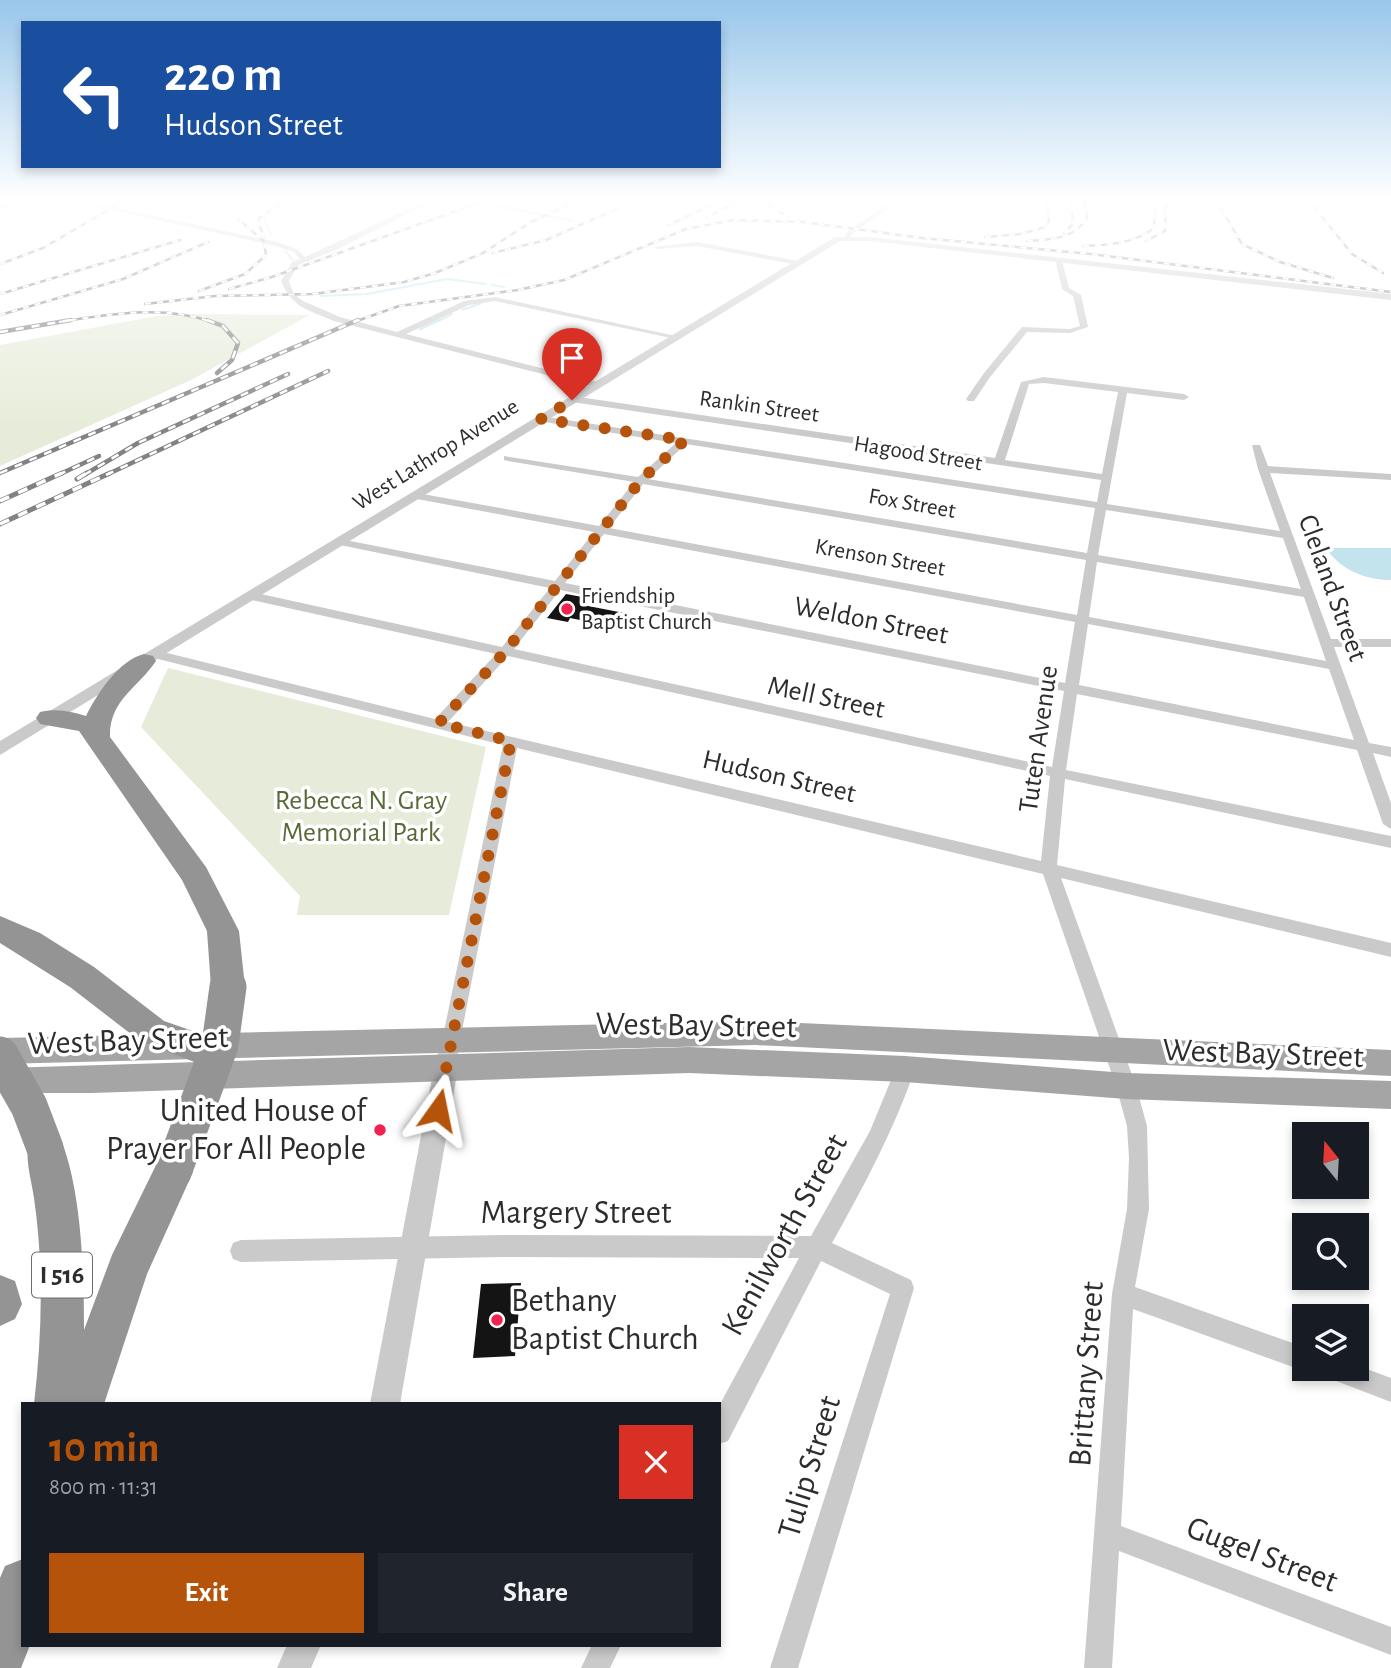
<!DOCTYPE html>
<html lang="en">
<head>
<meta charset="utf-8">
<style>
  body { margin:0; font-family:"Alegreya Sans",sans-serif; background:#20242c; color:#f1f3f6; height:100vh; display:flex; flex-direction:column; font-size:26px; white-space:nowrap }
  * { box-sizing:border-box; margin:0 }
  p { font-size:23px; color:#9ea1a6 }
  .icon { flex:none; width:38px; height:38px; fill:none; stroke:currentColor; stroke-width:2; stroke-linecap:round; stroke-linejoin:round }
  .map { position:relative; flex:1; overflow:hidden }
  .details { position:absolute; left:21px; top:1402px; width:700px; height:245px; display:flex; flex-direction:column; background:#171b24; border-radius:0px; box-shadow:0 4px 10px #0003 }
  .details>* { flex:none }
  .banner { position:absolute; left:21px; top:21px; width:700px; height:147px; border-radius:0px; box-shadow:0 4px 10px #0003; background:#1a4fa0; color:#fff; overflow:hidden }
  .needle { width:46px; rotate:342deg }
  .fabs { position:absolute; left:1292px; top:1122px; display:grid; gap:14px }
  .fabs a { display:grid; place-items:center; width:77px; height:77px; border-radius:0px; background:#171b24; box-shadow:0 4px 10px #0003; font-size:35px }
  .pin { position:absolute; display:grid; place-items:center; width:60px; height:60px; color:#fff; margin:-72px -30px; border-radius:50% 50% 50% 0; rotate:-45deg; box-shadow:0 0 7px #0007 }
  .pin .icon { rotate:45deg }
  .me { position:absolute; width:77px; margin:-38px; rotate:12deg; stroke-linejoin:round; filter:drop-shadow(0 0 5px #0008) }
  .turn { display:flex; align-items:center; gap:24px; height:147px; padding:0 28px; font-size:32px }
  .turn .icon { width:91px; height:91px; stroke-width:2.5 }
  .turn b { display:block; font-size:49px; line-height:60px }
  .round { display:grid; place-items:center; flex:none; width:74px; height:74px; border-radius:0px; background:#20242c }
  .headline { display:flex; align-items:center; justify-content:space-between; height:119px; padding:0 28px }
  h1 { font-size:42px; font-weight:600; line-height:52px; color:#b45309 }
  .cta { display:flex; gap:14px; margin-top:auto; padding:14px 28px }
  .cta a { flex:1; height:80px; border-radius:0px; background:#b45309; color:#fff; font-size:28px; font-weight:600; line-height:80px; text-align:center }
  .cta a+a { background:#20242c; color:#f1f3f6 }
  .map>svg:first-child { display:block }
  .green { fill:#e6ecd9 }
  .water { fill:#c3e3ed }
  .lines { fill:none; stroke-linecap:round; stroke-linejoin:round }
  .stream-far1 { stroke:#c3e3ed; stroke-width:2 }
  .stream { stroke:#c3e3ed; stroke-width:2.5 }
  .building { fill:#141414 }
  .minor { fill:#cacaca; fill-rule:evenodd }
  .tertiary { fill:#cacaca; fill-rule:evenodd }
  .primary { fill:#a5a5a5; fill-rule:evenodd }
  .motorway { fill:#949494; fill-rule:evenodd }
  .rail-far2-casing { stroke:#828282; stroke-width:2.5 }
  .rail-far1-casing { stroke:#828282; stroke-width:4.5 }
  .rail-casing { stroke:#828282; stroke-width:5 }
  .rail-far2 { stroke:#fff; stroke-width:2; stroke-dasharray:6; stroke-linecap:butt }
  .rail-far1 { stroke:#fff; stroke-width:2.5; stroke-dasharray:8; stroke-linecap:butt }
  .rail { stroke:#fff; stroke-width:3.5; stroke-dasharray:10; stroke-linecap:butt }
  .motorway-bridge { stroke:#949494; stroke-width:37 }
  .route { stroke:#b45309; stroke-width:12; stroke-dasharray:0 21.6 }
  .poi-dot { fill:#f1224d; stroke:#fff; stroke-width:2.5 }
  .labels { text-anchor:middle; dominant-baseline:central; stroke-width:7; stroke-linejoin:round; paint-order:stroke }
  .far-street-label { font-size:23px; fill:#2d2d2d; stroke:#fff }
  .far-poi-label { font-size:23px; fill:#2d2d2d; stroke:#fff; text-anchor:start }
  .shield { fill:#fff; stroke:#6c6c6c; stroke-width:2 }
  .shield-label { font-size:26px; font-weight:bold; fill:#2d2d2d }
  .street-label { font-size:28px; fill:#2d2d2d; stroke:#fff }
  .park-label { font-size:28px; fill:#576b38; stroke:#fff }
  .near-street-label { font-size:33px; fill:#2d2d2d; stroke:#fff }
  .near-poi-label { font-size:33px; fill:#2d2d2d; stroke:#fff; text-anchor:end }
</style>
</head>
<body>
<div class="map">
<svg width="1391" height="1668" viewBox="0 0 1391 1668">
  <rect width="100%" height="100%" fill="#fff"/>
  <g class="green">
    <path d="M194,314L310,315L191,380L0,466V345L157,316Z"/>
    <path d="M168,668L486,747L449,915H297L300,896L141,727Z"/>
  </g>
  <path class="water" d="M1326,548H1391V580C1366,580 1340,570 1326,548Z"/>
  <g class="lines">
    <g class="stream-far1">
      <path d="M271,236L264,217L288,202"/>
      <path d="M285,251L293,260"/>
      <path d="M492,285L504,287"/>
      <path d="M322,294L321,296L367,294L447,279L486,284"/>
      <path d="M462,310L482,303"/>
      <path d="M436,322L452,314"/>
    </g>
    <path class="stream" d="M420,329L439,320"/>
  </g>
  <g class="building">
    <path d="M566,594L588,598L583,605L624,613L615,627L570,618L568,622L547,618Z"/>
    <path d="M521,1283L515,1356L473,1358L481,1284Z"/>
  </g>
  <g class="lines">
    <g class="minor">
      <path d="M16,202H26L0,210V206Z"/>
      <path d="M76,202H87L278,242L298,250L305,257L417,205L416,202H422V207L336,250L298,265L289,281L294,294L303,301L340,317L397,332L464,301L495,297L680,337L676,339L495,301L469,305L406,334L601,383L602,385L598,388L334,321C309,310 292,308 281,281L292,262L300,259L294,252L276,246Z"/>
      <path d="M472,202H484L575,220L572,222Z"/>
      <path d="M890,202H897L852,234L848,239H844L847,232Z"/>
      <path d="M697,242L798,261L802,263L798,265L697,246L657,249L654,247Z"/>
      <path d="M1055,258L1062,260L1069,288L1081,295L1088,327L1070,333L1027,332L990,377L974,401H968L966,399L984,373L1022,327L1070,329L1080,326L1073,296L1062,289Z"/>
      <path d="M1044,377L1184,394L1189,397L1184,400L1127,393L1107,504L1280,531L1258,469L1252,445H1260L1268,466L1391,474V480L1270,473L1331,639H1391V647H1334L1369,743L1391,747V757L1373,753L1391,803V829L1383,824L1357,750L1077,694L1066,770L1391,836V848L1065,779L1057,865L1391,943V957L1061,878L1136,1086L1147,1126L1149,1209L1135,1287L1304,1347V1368H1310L1304,1371L1133,1309L1121,1526L1391,1627V1655L1119,1551L1112,1668H1084L1112,1294L1127,1209L1129,1158L1127,1126L1116,1086L1043,874L517,748L460,1041L458,1047L451,1049L444,1047L442,1041L503,745L150,657L148,654L155,650L435,719L496,654L252,600L246,596L252,592L502,647L550,588L340,545L334,542L340,539L555,581L594,532L417,499L412,496L417,493L599,526L634,482L508,461L504,460V456L638,477L676,443L538,421V417L541,416L1097,502L1101,480L572,402L567,399L572,396L995,458L1021,382ZM1044,383L1118,392L1102,474L1005,460L1029,384ZM686,444L1095,508L1087,553L648,479ZM643,484L1086,560L1077,615L609,528ZM1106,510L1283,538L1301,589L1098,555ZM604,534L1075,622L1065,683L565,583ZM1097,562L1304,597L1326,661L1089,617ZM560,590L1064,691L1052,767L514,649ZM1088,624L1329,669L1354,740L1079,685ZM508,656L1050,776L1041,861L448,722Z"/>
      <path d="M905,1061L912,1063L915,1069C894,1130 864,1186 832,1243L911,1280L914,1288L798,1668H770L890,1294L821,1261L728,1441L719,1444V1406L799,1258L503,1257L241,1262L233,1259L230,1251L233,1243L241,1240L503,1235L811,1236L870,1131L898,1063Z"/>
      <path d="M1356,1365L1391,1378V1402L1323,1376L1319,1368H1356Z"/>
      <path d="M592,1645H621L610,1668H581Z"/>
    </g>
    <g class="tertiary">
      <path d="M835,237H870L1391,294V300L870,241H840L0,755V741Z"/>
      <path d="M448,1047L456,1050L460,1057L400,1404H370L436,1057L440,1050Z"/>
      <path d="M287,1645H321L311,1668H277Z"/>
    </g>
    <g class="primary">
      <path d="M755,1021L1391,1050V1076L755,1045L0,1064V1038Z"/>
      <path d="M689,1047L905,1056L1126,1073L1391,1081V1109L1126,1099L905,1082L689,1073L92,1093H0V1069L4,1068Z"/>
    </g>
    <g class="motorway">
      <path d="M144,654L153,656L156,661C138,688 109,700 110,737L206,867L239,931L245,987L240,997L228,1001L216,997L211,987L207,931L182,880L79,731L40,724L36,718L40,712C56,708 71,711 86,716C97,694 119,660 144,654Z"/>
      <path d="M0,916L40,933L94,967L164,1021L210,1037L215,1048L210,1059L197,1063L140,1041L70,987L0,943Z"/>
      <path d="M45,1130L59,1135C82,1187 84,1274 84,1330L112,1255L159,1159L173,1154L187,1159L193,1172L147,1274L104,1404H34C42,1335 44,1267 34,1198C31,1177 23,1155 31,1135Z"/>
      <path d="M0,1275L15,1281L22,1304L15,1319L0,1326Z"/>
      <path d="M23,1559V1645H30L21,1668H0V1578L5,1566Z"/>
    </g>
    <g class="rail-far2-casing">
      <g id="rail-far2">
        <path d="M763,202L788,217"/>
        <path d="M1217,202L1242,244L1280,262L1333,278"/>
        <path d="M1310,202L1352,254L1383,273"/>
        <path d="M707,217L738,202"/>
        <path d="M669,225L717,202"/>
        <path d="M1064,233L1073,224L1071,202"/>
        <path d="M265,237L258,224L260,217L283,202"/>
        <path d="M985,237L1021,234L1045,227L1049,221L1047,202"/>
        <path d="M1027,241C1049,240 1075,239 1087,218L1085,202"/>
        <path d="M1146,241L1165,231L1166,202"/>
        <path d="M1083,246C1108,245 1134,244 1154,228L1155,202"/>
        <path d="M493,253L546,240L619,208"/>
        <path d="M0,264L43,248L122,202"/>
        <path d="M229,289L272,277L481,202"/>
        <path d="M199,291L245,274L266,255L264,241L239,220"/>
        <path d="M0,294L180,240"/>
        <path d="M145,304L215,296L313,294L404,282L435,273L483,253L531,222L575,202"/>
        <path d="M0,315L123,279L208,242"/>
        <path d="M59,322C107,315 164,304 211,322"/>
        <path d="M354,322L399,306L518,290L564,280L686,229L733,220L804,222L922,238L1091,254L1391,292"/>
      </g>
    </g>
    <g class="rail-far1-casing">
      <g id="rail-far1">
        <path d="M207,320L223,326L238,343L232,360L217,373"/>
        <path d="M0,332L71,320"/>
        <path d="M0,473L358,320"/>
        <path d="M58,475L99,456"/>
        <path d="M84,475L138,443L288,374"/>
        <path d="M106,475L328,371"/>
      </g>
    </g>
    <g class="rail-casing">
      <g id="rail">
        <path d="M77,479L87,473"/>
        <path d="M0,501L62,473"/>
        <path d="M0,524L110,473"/>
      </g>
    </g>
    <use href="#rail-far2" class="rail-far2"/>
    <use href="#rail-far1" class="rail-far1"/>
    <use href="#rail" class="rail"/>
    <g class="motorway-bridge">
      <path d="M0,1055L29,1106L45,1148"/>
      <path d="M173,1172L220,1045L228,987"/>
    </g>
  </g>
  <linearGradient id="sky" x2="0" y2="1"><stop stop-color="#99c7ea"/><stop offset="0.46" stop-color="#fff"/><stop offset="1" stop-color="#fff" stop-opacity="0"/></linearGradient>
  <rect width="1391" height="435" fill="url(#sky)"/>
  <g class="lines">
    <path class="route" d="M438,1110L511,741L439,723L504,653L641,480L685,440L541,419L572,400"/>
  </g>
  <g class="poi-dot">
    <circle cx="567" cy="609" r="7"/>
    <circle cx="380" cy="1130" r="7"/>
    <circle cx="497" cy="1320" r="7"/>
  </g>
  <g class="labels">
    <g class="far-street-label">
      <text transform="translate(759 407) rotate(8)">Rankin Street</text>
      <text transform="translate(918 454) rotate(9)">Hagood Street</text>
      <text transform="translate(436 455) rotate(-32)">West Lathrop Avenue</text>
      <text transform="translate(912 504) rotate(10)">Fox Street</text>
      <text transform="translate(880 558) rotate(10)">Krenson Street</text>
    </g>
    <g class="far-poi-label">
      <text x="581" y="596">Friendship<tspan x="581" dy="26">Baptist Church</tspan></text>
    </g>
    <rect class="shield" x="32" y="1252.5" width="60" height="45" rx="5"/>
    <g class="shield-label">
      <text x="62" y="1275">I 516</text>
    </g>
    <g class="street-label">
      <text transform="translate(1332 588) rotate(70)">Cleland Street</text>
      <text transform="translate(871 621) rotate(11)">Weldon Street</text>
      <text transform="translate(826 698) rotate(12)">Mell Street</text>
      <text transform="translate(1039 739) rotate(-82)">Tuten Avenue</text>
      <text transform="translate(779 777) rotate(13)">Hudson Street</text>
    </g>
    <g class="park-label">
      <text x="361" y="801">Rebecca N. Gray<tspan x="361" dy="32">Memorial Park</tspan></text>
    </g>
    <g class="near-street-label">
      <text transform="translate(696 1026) rotate(1)">West Bay Street</text>
      <text transform="translate(128 1041) rotate(-2)">West Bay Street</text>
      <text transform="translate(1263 1054) rotate(2)">West Bay Street</text>
      <text x="576" y="1213">Margery Street</text>
      <text transform="translate(785 1235) rotate(-61)">Kenilworth Street</text>
      <text transform="translate(1087 1374) rotate(-86)">Brittany Street</text>
      <text transform="translate(810 1467) rotate(-73)">Tulip Street</text>
      <text transform="translate(1262 1555) rotate(21)">Gugel Street</text>
    </g>
    <g class="near-poi-label">
      <text x="366" y="1111">United House of<tspan x="366" dy="38">Prayer For All People</tspan></text>
      <text x="511" y="1301" text-anchor="start">Bethany<tspan x="511" dy="38">Baptist Church</tspan></text>
    </g>
  </g>
</svg>
<div class="fabs">
<a><svg class="needle" viewBox="-14 -14 28 28"><path d="M0-13l5 13h-10z" fill="#e53935"/><path d="M0 13l5-13h-10z" fill="#9ea1a6"/></svg></a>
<a><svg class="icon" aria-label="search" viewBox="0 0 24 24"><circle cx="10" cy="10" r="6"/><path d="M15 15l6 6"/></svg></a>
<a><svg class="icon" aria-label="layers" viewBox="0 0 24 24"><path d="M12 4l9 5-9 5-9-5zM3 14l9 5 9-5"/></svg></a>
</div>
<div class="pin" style="left:572px;top:400px;background:#d93025"><svg class="icon" aria-label="arrive" viewBox="0 0 24 24"><path d="M6 21V4h12l-3 4 3 4H6"/></svg></div>
<svg class="me" style="left:438px;top:1110px" viewBox="-20 -20 40 40"><path d="M0-17L14 15 0 8-14 15z" fill="#b45309" stroke="#fff" stroke-width="4"/></svg>
<div class="banner">
<div class="turn"><svg class="icon" aria-label="left" viewBox="0 0 24 24"><path d="M17 20v-9H6M10 6l-5 5 5 5"/></svg><div><b>220 m</b>Hudson Street</div></div>
</div>
<section class="details">
<div class="headline"><div><h1>10 min</h1><p>800 m · 11:31</p></div><a class="round" style="background:#d93025;color:#fff"><svg class="icon" aria-label="close" viewBox="0 0 24 24"><path d="M6 6l12 12M18 6L6 18"/></svg></a></div>
<div class="cta"><a>Exit</a><a>Share</a></div>
</section>
</div>
</body>
</html>
